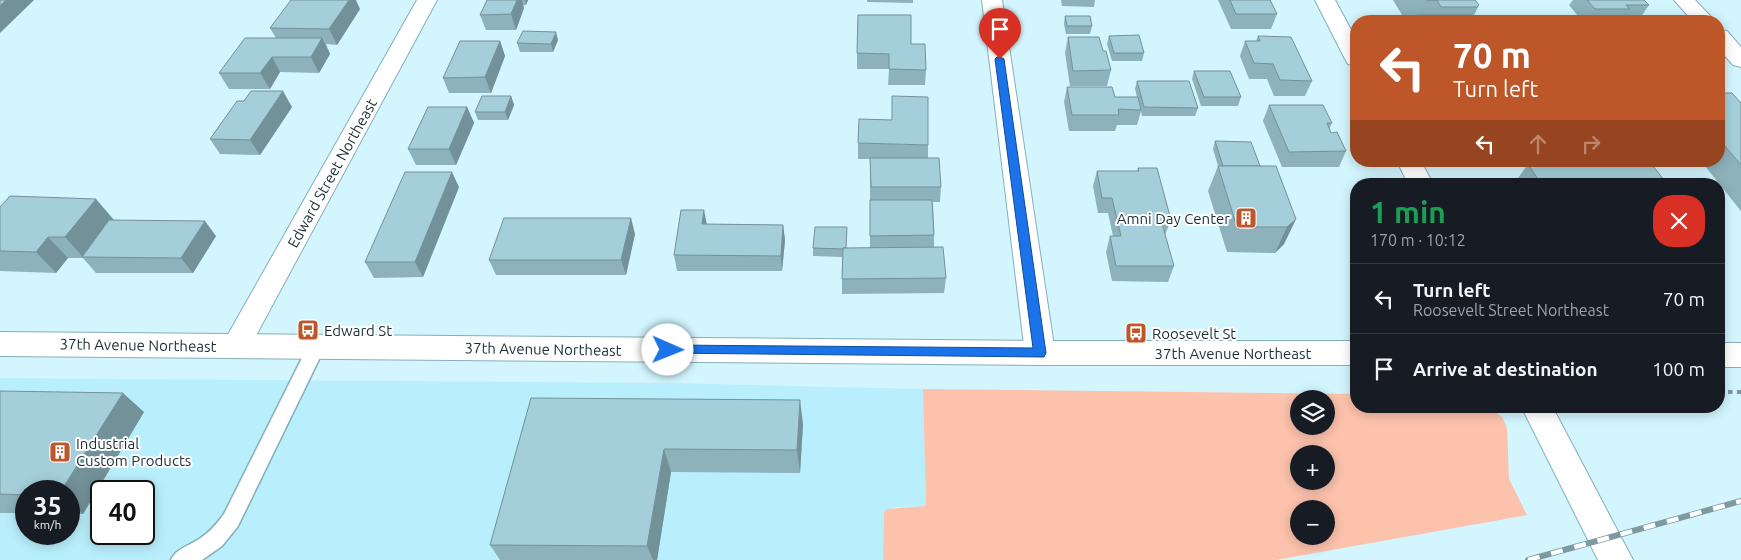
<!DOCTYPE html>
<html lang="en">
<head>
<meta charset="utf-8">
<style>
  body { margin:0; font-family:Ubuntu,sans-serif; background:#242831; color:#f1f3f6; height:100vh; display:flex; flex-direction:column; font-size:19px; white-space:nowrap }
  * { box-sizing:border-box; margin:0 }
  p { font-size:16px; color:#9ea1a6 }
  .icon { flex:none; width:28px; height:28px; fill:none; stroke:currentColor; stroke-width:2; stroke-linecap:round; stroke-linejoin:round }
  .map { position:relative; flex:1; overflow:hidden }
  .side { position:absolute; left:1350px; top:178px; width:375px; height:235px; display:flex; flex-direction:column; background:#171b24; border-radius:20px; box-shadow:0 2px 12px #0003 }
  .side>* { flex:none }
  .hud { position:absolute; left:1350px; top:15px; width:375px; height:152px; border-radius:20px; box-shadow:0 2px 12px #0003; background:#bd5729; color:#fff; overflow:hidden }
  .fabs { position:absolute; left:1290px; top:390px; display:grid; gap:10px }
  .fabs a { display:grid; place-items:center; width:45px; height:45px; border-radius:50%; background:#171b24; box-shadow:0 2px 12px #0003; font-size:25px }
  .speed { position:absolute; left:15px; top:480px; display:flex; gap:10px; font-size:25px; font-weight:700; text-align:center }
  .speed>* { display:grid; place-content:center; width:65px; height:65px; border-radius:50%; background:#171b24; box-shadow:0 2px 12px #0003; line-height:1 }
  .speed small { font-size:12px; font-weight:400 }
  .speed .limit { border:2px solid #111; border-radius:8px; background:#fff; color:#111 }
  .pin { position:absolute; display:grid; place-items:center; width:42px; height:42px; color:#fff; margin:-51px -21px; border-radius:50% 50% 50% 0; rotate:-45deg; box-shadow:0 0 5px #0007 }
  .pin .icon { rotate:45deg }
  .me { position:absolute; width:55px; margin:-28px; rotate:91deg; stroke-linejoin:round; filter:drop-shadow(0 0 4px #0008) }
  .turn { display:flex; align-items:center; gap:18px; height:105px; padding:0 20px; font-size:22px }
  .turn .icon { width:65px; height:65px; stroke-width:2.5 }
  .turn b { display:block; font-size:35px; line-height:42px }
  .lanes { display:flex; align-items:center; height:48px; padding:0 20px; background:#0003; justify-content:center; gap:25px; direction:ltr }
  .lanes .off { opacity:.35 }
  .round { display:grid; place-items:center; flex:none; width:52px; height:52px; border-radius:20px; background:#242831 }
  .summary { display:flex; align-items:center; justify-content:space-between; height:85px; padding:0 20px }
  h1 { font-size:30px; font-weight:700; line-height:38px; color:#1e9e55 }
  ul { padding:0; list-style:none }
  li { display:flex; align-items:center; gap:15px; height:70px; padding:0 20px; border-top:1px solid #363941 }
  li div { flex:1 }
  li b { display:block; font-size:19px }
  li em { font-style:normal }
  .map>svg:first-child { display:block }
  .built { fill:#b9effd; fill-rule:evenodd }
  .green { fill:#fcc2ac; fill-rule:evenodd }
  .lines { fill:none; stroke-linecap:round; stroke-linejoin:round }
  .lane-casing { stroke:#85afb9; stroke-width:3 }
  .street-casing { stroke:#85afb9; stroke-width:2 }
  .secondary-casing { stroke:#85afb9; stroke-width:2 }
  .path { stroke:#7e99a0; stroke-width:4; stroke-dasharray:4.5 4.5; stroke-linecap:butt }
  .lane { fill:#fff; fill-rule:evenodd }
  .street { fill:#fff; fill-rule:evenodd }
  .secondary { fill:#fff; fill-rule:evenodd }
  .rail-casing { stroke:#7f99a0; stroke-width:6 }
  .rail { stroke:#fff; stroke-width:4.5; stroke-dasharray:12; stroke-linecap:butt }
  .wall { fill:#8db2bb }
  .shaded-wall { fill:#739199 }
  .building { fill:#a4cfda; stroke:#739199 }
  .route { fill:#1a73e8; stroke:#114b97 }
  .labels { text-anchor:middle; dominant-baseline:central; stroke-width:4; stroke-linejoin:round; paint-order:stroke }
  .street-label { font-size:15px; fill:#1d2e32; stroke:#fff }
  .poi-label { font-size:15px; fill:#1d2e32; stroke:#fff; text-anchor:start }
</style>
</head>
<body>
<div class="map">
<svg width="1741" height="560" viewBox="0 0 1741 560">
  <rect width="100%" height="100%" fill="#d2f5fe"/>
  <path class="built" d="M0,378L668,383L923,389L926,506L894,507L884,513L883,560H0ZM26,491H69V534H26ZM101,491H144V534H101Z"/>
  <path class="green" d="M923,389L1356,394V406H1487L1502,417L1507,428L1509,479L1527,515L1276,560H883L884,513L887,509L926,506ZM1299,399H1326V426H1299ZM1299,454H1326V481H1299ZM1299,509H1326V536H1299Z"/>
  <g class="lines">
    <g class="lane-casing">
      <path id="lane" d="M316,340L322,342L325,347L238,526L222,546L202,560H171C176,548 192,545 202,537C211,531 218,522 224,514L310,342Z"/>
    </g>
    <g class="street-casing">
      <g id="street">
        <path d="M417,0H437L246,354L236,358L226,354L221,346L226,338Z"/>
        <path d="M982,0H1002L1055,353L1050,361L1040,365L1030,361L1025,353Z"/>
        <path d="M1674,0H1695L1715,21H1693Z"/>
        <path d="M1719,30L1727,31L1741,47V67L1733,65L1719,49Z"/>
      </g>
    </g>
    <g class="secondary-casing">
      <g id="secondary">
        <path d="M1315,0H1335L1356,39V66L1348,64L1345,59Z"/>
        <path d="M1397,161H1421L1433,184H1408Z"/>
        <path d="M0,332L1040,341H1356V365H1040L0,356Z"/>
        <rect x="1719" y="343" width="22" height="24"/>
        <path d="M1521,406H1552L1633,560H1598Z"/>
      </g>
    </g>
    <path class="path" d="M1719,392H1741"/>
    <use href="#lane" class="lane"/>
    <use href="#street" class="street"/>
    <use href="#secondary" class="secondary"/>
    <g class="rail-casing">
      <path id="rail" d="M1528,560L1741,501"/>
    </g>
    <use href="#rail" class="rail"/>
  </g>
  <g class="wall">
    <path d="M487,0H528L526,5H523L524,8L516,30H486L480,15Z"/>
    <path d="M867,0H913V3L867,2Z"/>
    <path d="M1061,0H1095L1094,7L1062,6Z"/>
    <path d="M1218,0H1270L1277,14L1271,29H1231Z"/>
    <path d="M1393,0H1475L1479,5L1473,17L1476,21H1414L1417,15H1402Z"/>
    <path d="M1573,0H1644L1649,5L1638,21H1582L1569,5Z"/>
    <path d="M360,9L337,45L326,44L330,54L319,73L280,72L270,89H229L219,73L276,38L270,28Z"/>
    <path d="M1065,16L1092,26L1090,34H1066L1064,24Z"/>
    <path d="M1109,36L1144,53L1142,61H1112L1107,44Z"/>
    <path d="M1258,36L1312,81L1305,96H1274L1267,79H1249L1240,56L1245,41H1256Z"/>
    <path d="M1068,37L1103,51L1111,70L1107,86H1070L1065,53Z"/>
    <path d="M558,40L553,52H520L517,43Z"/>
    <path d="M500,41L505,56L491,93H449L443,78Z"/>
    <path d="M911,44L926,70L925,85H888L889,69H857V53Z"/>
    <path d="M1194,71L1241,97L1238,106H1201L1192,79Z"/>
    <path d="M1137,81L1198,108L1195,116H1142L1141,111L1137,125H1117L1115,131H1069L1064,102L1067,87L1115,97H1137L1135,89Z"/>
    <path d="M1719,93L1741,103V211L1701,161H1719Z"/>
    <path d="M511,96L514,105L508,120H478L475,112Z"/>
    <path d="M1269,105L1332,123L1329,129L1331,133L1346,151L1339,167H1282L1263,121Z"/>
    <path d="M292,107L260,155L220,154L210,139Z"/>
    <path d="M467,107L474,123L456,165H416L408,149Z"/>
    <path d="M1215,141L1260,166L1296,219L1284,244L1275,253L1227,252L1208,191L1218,166L1213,149Z"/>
    <path d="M858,143L928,145V158L941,187L940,202H933L934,235V247L946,278L944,293L842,294V257L813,256V248L847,235L846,248H870V159H858Z"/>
    <path d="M1528,164L1667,184H1514Z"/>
    <path d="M1138,168L1171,220L1165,235L1174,266L1168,282L1112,281L1106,252L1110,236H1113L1108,213H1098L1093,186L1097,171H1137Z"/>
    <path d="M459,187L423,277L374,278L365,262Z"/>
    <path d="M0,207L114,220L216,236L193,273H96L83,258H68L56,273L0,271Z"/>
    <path d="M707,224L783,225L785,240L782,271H677L674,255Z"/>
    <path d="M635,234L626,275H496L489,260Z"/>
    <path d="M0,391L144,412L83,514H69V491H26V513H0Z"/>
    <path d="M531,398L803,424L800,473L671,472L657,560H500L490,545Z"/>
  </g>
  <g class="shaded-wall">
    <path d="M6,0H34L0,33V6Z"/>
    <path d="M349,0H356L360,9L337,45L329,29Z"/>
    <path d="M517,0H522L524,8L516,30L511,14Z"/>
    <path d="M525,0H528L526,5Z"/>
    <path d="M556,32L558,40L553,52L551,44Z"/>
    <path d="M322,38L330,54L319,73L311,57Z"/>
    <path d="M500,41L505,56L491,93L485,77Z"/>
    <path d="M272,57L280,72L270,89L260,73Z"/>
    <path d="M283,91L292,107L260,155L250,140Z"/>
    <path d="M511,96L514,105L508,120L505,112Z"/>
    <path d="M467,107L474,123L456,165L449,149Z"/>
    <path d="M452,172L459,187L423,277L415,262Z"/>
    <path d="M96,199L114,220L85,257H83L65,237Z"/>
    <path d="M704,210L707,225L702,224Z"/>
    <path d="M631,218L635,234L626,275L621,260Z"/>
    <path d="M1296,219L1284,244L1275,253L1287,227Z"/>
    <path d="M205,221L216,236L193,273L181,258Z"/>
    <path d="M783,225L785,240L782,271L781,256Z"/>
    <path d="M48,237L68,258L56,273L36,252Z"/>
    <path d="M123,393L144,412L83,514L69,503V491H61Z"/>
    <path d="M800,400L803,424L800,473L797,450Z"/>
    <path d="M664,449L671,472L657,560H653L647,546Z"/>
  </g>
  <g class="building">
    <path d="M0,0H6L0,6Z"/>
    <path d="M291,0H349L329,29L270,28Z"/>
    <path d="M487,0H517L511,14L480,15Z"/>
    <path d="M1230,0H1270L1277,14H1236Z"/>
    <path d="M1427,0H1475L1479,5L1477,7H1441L1437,0Z"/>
    <path d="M1587,0H1644L1649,5H1626L1630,9H1595Z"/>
    <path d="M858,15H911V44H925L926,70L889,69V54L857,53Z"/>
    <path d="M1417,15H1472L1476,21H1421Z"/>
    <path d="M1065,16H1090L1092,26H1067Z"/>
    <path d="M523,31L556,32L551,44L517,43Z"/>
    <path d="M1139,35L1144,53H1114L1109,36Z"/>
    <path d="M1258,36L1291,37L1312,81L1280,80L1273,64L1254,63L1245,41H1260Z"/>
    <path d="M1068,37H1099L1103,51H1106L1111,70L1073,71Z"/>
    <path d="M245,38H322L311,57H272L260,73H219Z"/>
    <path d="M460,41H500L485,77L443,78Z"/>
    <path d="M1194,71H1230L1241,97H1204Z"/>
    <path d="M1137,81H1189L1198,108L1144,107Z"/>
    <path d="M1067,87H1112L1115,97H1138L1141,110L1118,109L1119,115H1072Z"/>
    <path d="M251,91H283L250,140L210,139L237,101H244Z"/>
    <path d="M1719,93H1732L1741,103V165L1719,139Z"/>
    <path d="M482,96H511L505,112H475Z"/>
    <path d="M892,96L928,97V145L858,143L859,119L892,120Z"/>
    <path d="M1269,105H1323L1332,123H1327L1331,133L1337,132L1346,151L1289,152Z"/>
    <path d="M428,107H467L449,149H408Z"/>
    <path d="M1215,141L1251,142L1260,166H1223Z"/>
    <path d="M870,158H939L941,187H871Z"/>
    <path d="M1528,164L1653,166L1667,184H1541Z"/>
    <path d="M1218,166H1276L1296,219L1287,227H1237Z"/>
    <path d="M1138,168H1157L1171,220H1161L1174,266H1116L1110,236H1121L1112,198H1102L1097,171H1139Z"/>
    <path d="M405,172H452L415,262H365Z"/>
    <path d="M10,196L96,199L65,237H48L36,252L0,251V207Z"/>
    <path d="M870,200H932L934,235L870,236Z"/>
    <path d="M681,210H704L702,224L783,225L781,256L674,255Z"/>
    <path d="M504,218H631L621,260H489Z"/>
    <path d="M109,220L205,221L181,258L82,257Z"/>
    <path d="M815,227H847L846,248H843V249L813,248Z"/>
    <path d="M943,247L946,278L842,279L843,248Z"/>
    <path d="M0,391L123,393L61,491H26V495L0,494Z"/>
    <path d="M531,398L800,400L797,450L664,449L647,546L490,545Z"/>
  </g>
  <path class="route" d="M997,57H1000L1004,59L1046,353L1044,357L664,353L662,350L664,347L668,345L1033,348L995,59Z"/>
  <defs>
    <g id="building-square" transform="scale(1.125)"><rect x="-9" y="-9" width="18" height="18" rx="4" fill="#bd5729" stroke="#fff"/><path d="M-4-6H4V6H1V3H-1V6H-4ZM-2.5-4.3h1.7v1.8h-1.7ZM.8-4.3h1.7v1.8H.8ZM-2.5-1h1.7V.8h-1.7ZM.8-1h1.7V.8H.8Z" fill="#fff"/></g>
    <g id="bus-square" transform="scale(1.125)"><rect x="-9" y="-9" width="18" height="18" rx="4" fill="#bd5729" stroke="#fff"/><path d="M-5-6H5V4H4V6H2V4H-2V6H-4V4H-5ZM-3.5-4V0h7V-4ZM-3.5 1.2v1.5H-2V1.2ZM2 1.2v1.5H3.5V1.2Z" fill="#fff"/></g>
  </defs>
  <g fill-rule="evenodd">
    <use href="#building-square" x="1246" y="218"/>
    <use href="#bus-square" x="308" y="330"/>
    <use href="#bus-square" x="1136" y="333"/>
    <use href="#building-square" x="60" y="452"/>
  </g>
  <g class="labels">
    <g class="street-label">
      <text transform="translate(332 173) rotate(-61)">Edward Street Northeast</text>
      <text transform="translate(138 345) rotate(1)">37th Avenue Northeast</text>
      <text transform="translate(543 349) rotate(1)">37th Avenue Northeast</text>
      <text x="1233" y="353">37th Avenue Northeast</text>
    </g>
    <g class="poi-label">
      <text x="1230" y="218" text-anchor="end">Amni Day Center</text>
      <text x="324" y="330">Edward St</text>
      <text x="1152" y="333">Roosevelt St</text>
      <text x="76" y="443">Industrial<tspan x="76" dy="17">Custom Products</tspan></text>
    </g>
  </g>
</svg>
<div class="fabs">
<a><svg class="icon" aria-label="layers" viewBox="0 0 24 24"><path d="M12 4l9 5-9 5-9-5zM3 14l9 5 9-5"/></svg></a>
<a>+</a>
<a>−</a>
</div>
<div class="speed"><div>35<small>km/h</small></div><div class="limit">40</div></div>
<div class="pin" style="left:1000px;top:59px;background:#d93025"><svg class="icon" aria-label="arrive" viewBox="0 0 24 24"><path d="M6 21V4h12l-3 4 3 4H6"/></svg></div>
<svg class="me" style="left:668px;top:350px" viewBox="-20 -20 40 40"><circle r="19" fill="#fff"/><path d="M0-13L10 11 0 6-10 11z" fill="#1a73e8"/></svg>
<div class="hud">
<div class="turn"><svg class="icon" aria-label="left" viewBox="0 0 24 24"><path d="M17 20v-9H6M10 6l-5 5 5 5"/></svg><div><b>70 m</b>Turn left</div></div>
<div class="lanes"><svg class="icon" aria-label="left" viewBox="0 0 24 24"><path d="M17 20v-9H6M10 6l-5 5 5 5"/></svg><svg class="icon off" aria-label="ahead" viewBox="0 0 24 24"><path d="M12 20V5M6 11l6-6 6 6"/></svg><svg class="icon off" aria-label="right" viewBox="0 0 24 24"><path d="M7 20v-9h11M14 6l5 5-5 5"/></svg></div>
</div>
<section class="side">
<div class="summary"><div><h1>1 min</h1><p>170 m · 10:12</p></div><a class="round" style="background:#d93025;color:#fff"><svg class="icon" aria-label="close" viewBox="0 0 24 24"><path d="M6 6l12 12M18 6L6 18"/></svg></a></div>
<ul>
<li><svg class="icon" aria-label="left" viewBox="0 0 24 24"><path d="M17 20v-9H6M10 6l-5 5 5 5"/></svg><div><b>Turn left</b><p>Roosevelt Street Northeast</p></div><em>70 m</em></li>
<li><svg class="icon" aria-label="arrive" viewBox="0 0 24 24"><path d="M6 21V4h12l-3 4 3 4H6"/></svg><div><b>Arrive at destination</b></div><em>100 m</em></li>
</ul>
</section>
</div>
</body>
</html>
